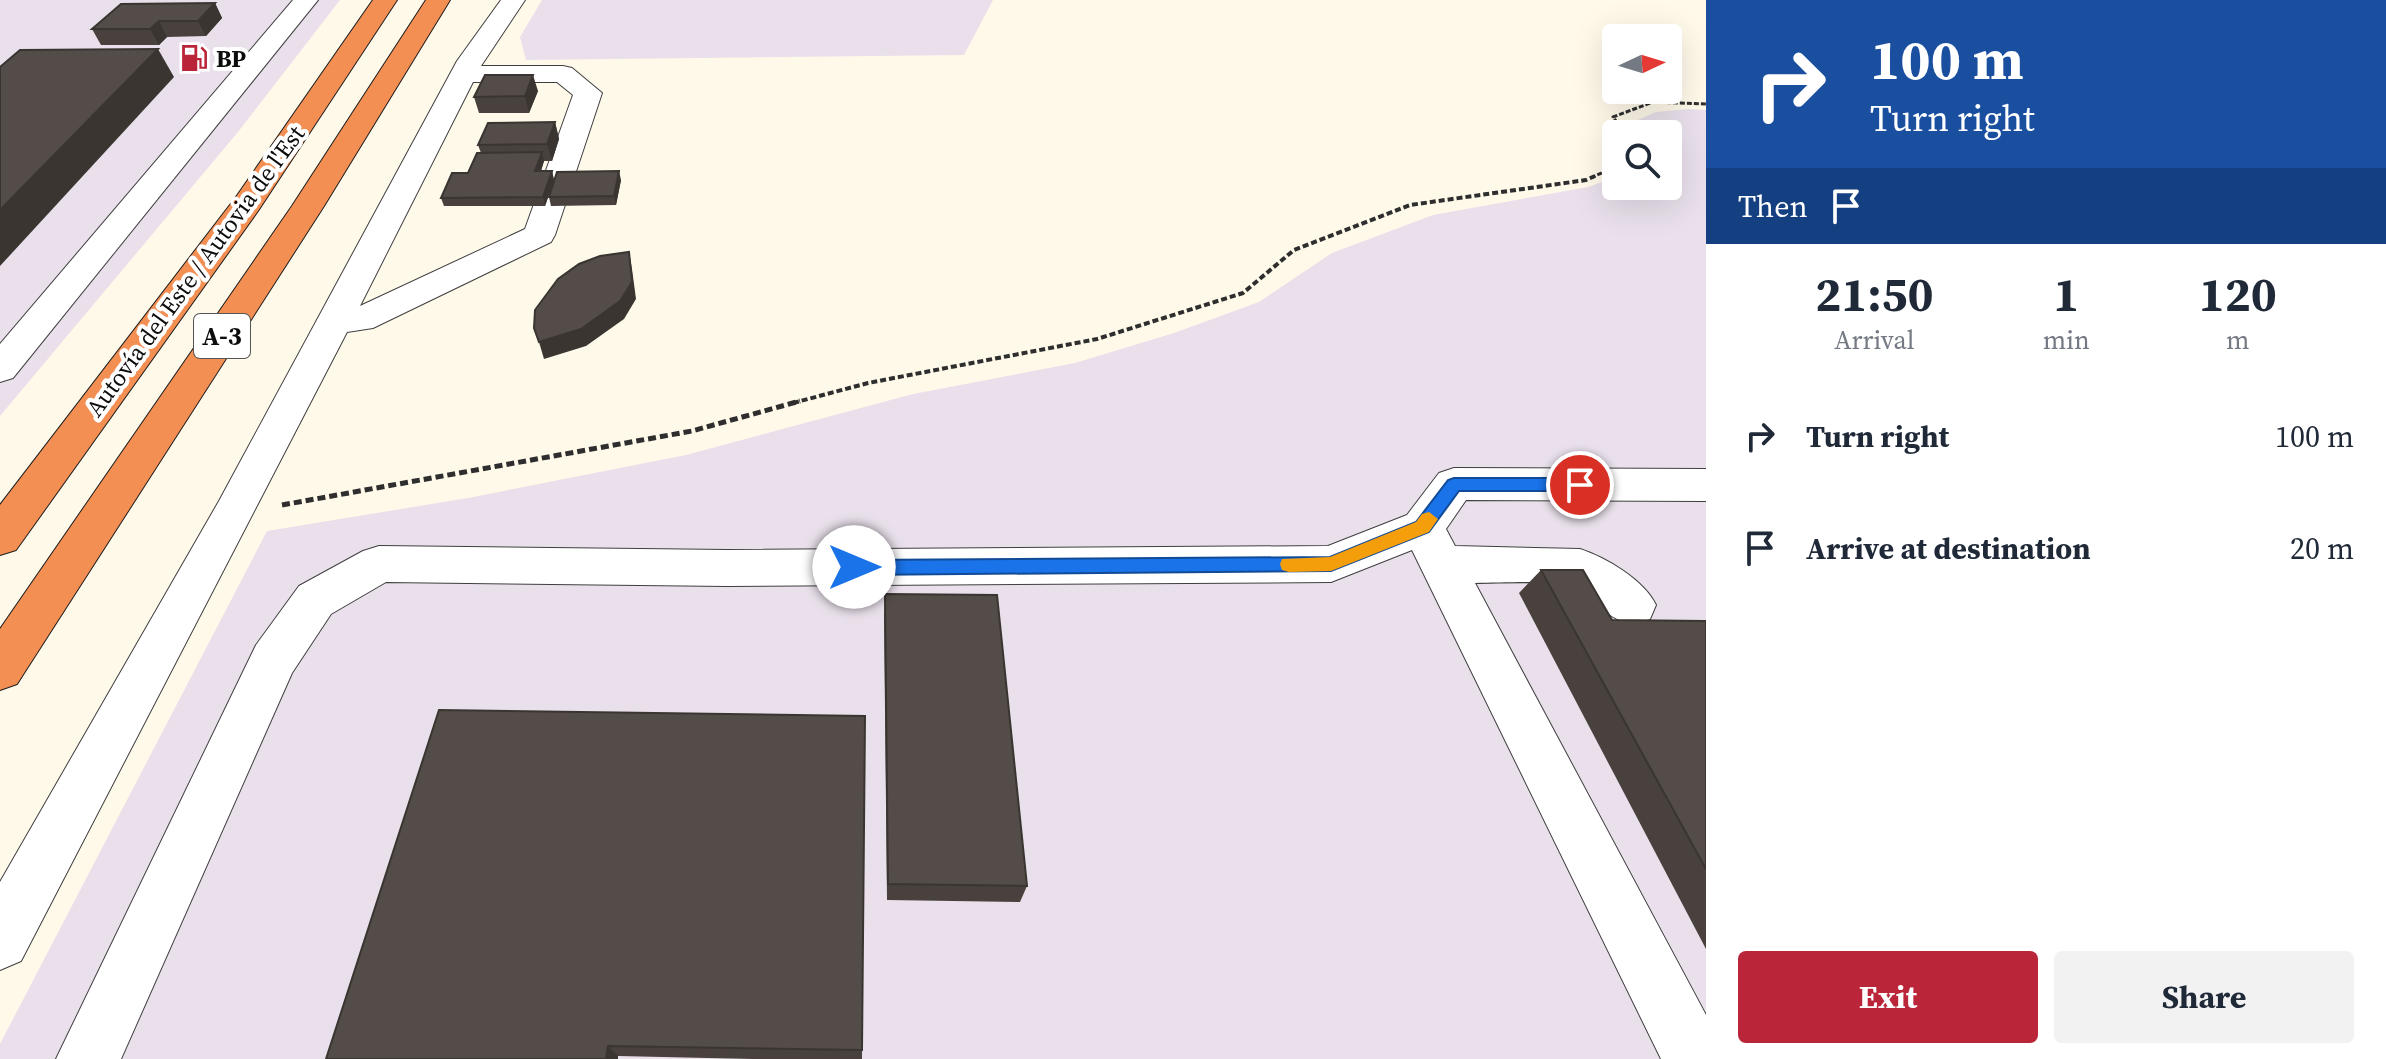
<!DOCTYPE html>
<html lang="en">
<head>
<meta charset="utf-8">
<style>
  body { margin:0; font-family:"Source Serif 4",serif; background:#f2f2f3; color:#1f2937; height:100vh; display:flex; flex-direction:column; font-size:30px; white-space:nowrap }
  * { box-sizing:border-box; margin:0 }
  p { font-size:26px; color:#747a83 }
  .icon { flex:none; width:44px; height:44px; fill:none; stroke:currentColor; stroke-width:2; stroke-linecap:round; stroke-linejoin:round }
  .map { position:relative; flex:1; overflow:hidden }
  .side { display:flex; flex-direction:column; background:#fff; width:680px }
  .side>* { flex:none }
  .top-card { background:#1a4fa0; color:#fff; overflow:hidden }
  .needle { width:52px; rotate:86deg }
  .controls { position:absolute; left:1602px; top:24px; display:grid; gap:16px }
  .controls a { display:grid; place-items:center; width:80px; height:80px; border-radius:8px; background:#fff; box-shadow:0 8px 32px #0002; font-size:40px }
  .pin { position:absolute; display:grid; place-items:center; width:68px; height:68px; color:#fff; margin:-34px; border:4px solid #fff; border-radius:50%; box-shadow:0 2px 8px #0007 }
  .me { position:absolute; width:88px; margin:-44px; rotate:90deg; stroke-linejoin:round; filter:drop-shadow(0 0 6px #0008) }
  .turn { display:flex; align-items:center; gap:28px; height:168px; padding:0 32px; font-size:36px }
  .turn .icon { width:104px; height:104px; stroke-width:2.5 }
  .turn b { display:block; font-size:56px; line-height:68px }
  .then { display:flex; align-items:center; height:76px; padding:0 32px; background:#0003; gap:16px; font-size:30px }
  .eta { display:flex; justify-content:space-evenly; align-items:center; height:136px; text-align:center }
  .eta b { font-size:48px; font-weight:700; line-height:56px }
  .action { display:flex; gap:16px; margin-top:auto; padding:16px 32px }
  .action a { flex:1; height:92px; border-radius:8px; background:#ba2539; color:#fff; font-size:32px; font-weight:700; line-height:92px; text-align:center }
  .action a+a { background:#f2f2f3; color:#1f2937 }
  ul { padding:0; list-style:none }
  li { display:flex; align-items:center; gap:24px; height:112px; padding:0 32px }
  li div { flex:1 }
  li b { display:block; font-size:30px }
  li em { font-style:normal }
  main { display:flex; flex:1; min-height:0 }
  .map>svg:first-child { display:block }
  .industrial { fill:#e9e0eb }
  .lines { fill:none; stroke-linecap:round; stroke-linejoin:round }
  .minor-casing { stroke:#3f3f3f; stroke-width:2 }
  .highway-casing { stroke:#1d1d1d; stroke-width:2 }
  .path-far2 { stroke:#2e2e2e; stroke-width:3; stroke-dasharray:5 2; stroke-linecap:butt }
  .path-far1 { stroke:#2e2e2e; stroke-width:4; stroke-dasharray:6 3; stroke-linecap:butt }
  .path { stroke:#2e2e2e; stroke-width:5; stroke-dasharray:8 4; stroke-linecap:butt }
  .minor { fill:#fff; fill-rule:evenodd }
  .highway { fill:#f48f54; fill-rule:evenodd }
  .wall { fill:#48413e }
  .shaded-wall { fill:#3b3532 }
  .building { fill:#544c48; stroke:#3b3532; stroke-width:2 }
  .route { fill:#1a73e8; stroke:#114b97; stroke-width:2 }
  .slow { fill:#f59e0b }
  .labels { text-anchor:middle; dominant-baseline:central; stroke-width:8; stroke-linejoin:round; paint-order:stroke }
  .far-poi-label { font-size:24px; font-weight:bold; fill:#0c0c0c; stroke:#fff; text-anchor:start }
  .far-street-label { font-size:24px; fill:#0c0c0c; stroke:#fff }
  .shield { fill:#fff; stroke:#555; stroke-width:2 }
  .shield-label { font-size:26px; font-weight:bold; fill:#0c0c0c }
</style>
</head>
<body>
<main>
<div class="map">
<svg width="1706" height="1059" viewBox="0 0 1706 1059">
  <rect width="100%" height="100%" fill="#fff9ea"/>
  <g class="industrial">
    <path d="M0,0H340L238,132L0,416Z"/>
    <path d="M542,0H993L964,55L526,60L520,37Z"/>
    <path d="M1688,109L1706,110V1059H0V1044L267,531L468,498L686,455L913,394L1075,363L1174,333L1259,302L1332,253L1433,215L1588,187L1616,177V186H1668V134H1639L1631,123L1656,112Z"/>
  </g>
  <g class="lines">
    <g class="minor-casing">
      <g id="minor">
        <path d="M293,0H318L13,378L0,382V344Z"/>
        <path d="M501,0H525L481,66H563L572,68L602,93L555,235L551,242L373,328L347,332L21,961L0,970V882L219,501L457,61ZM473,82H557L573,95L525,229L360,306Z"/>
        <path d="M1454,468L1706,469V501L1466,500L1446,529L1455,546L1580,549C1607,558 1644,580 1656,605L1650,619C1605,634 1600,592 1569,585C1544,580 1501,583 1475,583L1706,1015V1059H1661L1412,550L1331,582L727,586L386,582L331,614L292,673L121,1059H56L256,645L299,586L363,551L379,546L727,550L1328,546L1407,515L1439,473Z"/>
      </g>
    </g>
    <g class="highway-casing">
      <g id="highway">
        <path d="M373,0H397L258,211L16,550L0,555V505L236,197Z"/>
        <path d="M426,0H450L324,206L17,684L0,690V629L292,206Z"/>
      </g>
    </g>
    <g class="path-far2">
      <path d="M1626,134L1613,117L1653,102L1706,104"/>
      <path d="M1591,178L1616,166"/>
    </g>
    <path class="path-far1" d="M793,403L868,383L1097,339L1243,293L1294,250L1410,205L1586,180L1595,176"/>
    <path class="path" d="M282,505L692,431L800,401"/>
    <use href="#minor" class="minor"/>
    <use href="#highway" class="highway"/>
  </g>
  <g class="wall">
    <path d="M215,3L222,18L206,36L167,37L159,45H101L92,29Z"/>
    <path d="M538,91L529,113H479L474,97Z"/>
    <path d="M555,122L559,139L552,161H544L541,171H552L554,180L545,206H444L441,198L468,173L481,153L478,145Z"/>
    <path d="M621,180L616,205L551,206L549,197Z"/>
    <path d="M1541,570L1612,620L1706,621V949L1519,593Z"/>
    <path d="M885,594L1027,886L1020,902L887,900L884,616Z"/>
    <path d="M865,716L862,1059H753L618,1056V1059H326Z"/>
  </g>
  <g class="shaded-wall">
    <path d="M215,3L222,18L206,36L198,21Z"/>
    <path d="M159,21L167,37L159,45L150,29Z"/>
    <path d="M158,49L174,77L0,266V210Z"/>
    <path d="M533,75L538,91L529,113L525,96Z"/>
    <path d="M555,122L559,139L552,161L547,144Z"/>
    <path d="M542,152L544,161L538,180L535,171Z"/>
    <path d="M552,171L554,180L545,206L543,197Z"/>
    <path d="M619,171L621,180L616,205L614,196Z"/>
    <path d="M629,252L632,269L636,299L624,319L586,346L544,359L539,342Z"/>
    <path d="M608,1046L618,1056V1059H606Z"/>
  </g>
  <g class="building">
    <path d="M215,3L198,21H159L150,29H92L121,4Z"/>
    <path d="M158,49L0,210V67L20,50Z"/>
    <path d="M485,75H533L525,96L474,97Z"/>
    <path d="M555,122L547,144L478,145L488,123Z"/>
    <path d="M542,152L535,171H552L543,197L441,198L452,173H468L477,153Z"/>
    <path d="M619,171L614,196L549,197L557,172Z"/>
    <path d="M629,252L632,282L620,301L581,329L539,342L534,328L535,310L558,279L579,264L600,256Z"/>
    <path d="M1541,570H1583L1612,620L1706,621V869Z"/>
    <path d="M885,594L997,595L1027,886L888,884Z"/>
    <path d="M439,710L865,716L862,1050L608,1046L606,1059H326Z"/>
  </g>
  <path class="route" d="M1454,478H1580L1589,485L1580,491H1459L1429,532L1331,571L854,575L848,573L845,567L848,562L854,560L1330,557L1416,522L1448,480Z"/>
  <path class="slow" d="M1429,512L1438,519L1429,532L1331,571L1289,572L1282,570L1280,564L1282,559L1330,557L1416,522L1422,514Z"/>
  <defs>
    <g id="fuel-bare" transform="scale(2.16)"><path d="M-5.5-6h7V0h2V4h1.3V-2.5L3-4.5l.8-.8L6-3V5H2.5V1h-1V6h-7ZM-4.2-4.7v3.2H.2V-4.7Z" fill="#ba2539" stroke="#fff" stroke-width="2.5" paint-order="stroke"/></g>
  </defs>
  <g fill-rule="evenodd">
    <use href="#fuel-bare" x="194" y="58"/>
  </g>
  <g class="labels">
    <g class="far-poi-label">
      <text x="216" y="58">BP</text>
    </g>
    <g class="far-street-label">
      <text transform="translate(195 271) rotate(-54)">Autovía del Este / Autovia de l'Est</text>
    </g>
    <rect class="shield" x="194" y="314" width="56" height="44" rx="6"/>
    <g class="shield-label">
      <text x="222" y="336">A-3</text>
    </g>
  </g>
</svg>
<div class="controls">
<a><svg class="needle" viewBox="-14 -14 28 28"><path d="M0-13l5 13h-10z" fill="#e53935"/><path d="M0 13l5-13h-10z" fill="#747a83"/></svg></a>
<a><svg class="icon" aria-label="search" viewBox="0 0 24 24"><circle cx="10" cy="10" r="6"/><path d="M15 15l6 6"/></svg></a>
</div>
<div class="pin" style="left:1580px;top:485px;background:#d93025"><svg class="icon" aria-label="arrive" viewBox="0 0 24 24"><path d="M6 21V4h12l-3 4 3 4H6"/></svg></div>
<svg class="me" style="left:854px;top:567px" viewBox="-20 -20 40 40"><circle r="19" fill="#fff"/><path d="M0-13L10 11 0 6-10 11z" fill="#1a73e8"/></svg>
</div>
<section class="side">
<div class="top-card">
<div class="turn"><svg class="icon" aria-label="right" viewBox="0 0 24 24"><path d="M7 20v-9h11M14 6l5 5-5 5"/></svg><div><b>100 m</b>Turn right</div></div>
<div class="then">Then<svg class="icon" aria-label="arrive" viewBox="0 0 24 24"><path d="M6 21V4h12l-3 4 3 4H6"/></svg></div>
</div>
<div class="eta">
<div><b>21:50</b><p>Arrival</p></div>
<div><b>1</b><p>min</p></div>
<div><b>120</b><p>m</p></div>
</div>
<ul>
<li><svg class="icon" aria-label="right" viewBox="0 0 24 24"><path d="M7 20v-9h11M14 6l5 5-5 5"/></svg><div><b>Turn right</b></div><em>100 m</em></li>
<li><svg class="icon" aria-label="arrive" viewBox="0 0 24 24"><path d="M6 21V4h12l-3 4 3 4H6"/></svg><div><b>Arrive at destination</b></div><em>20 m</em></li>
</ul>
<div class="action"><a>Exit</a><a>Share</a></div>
</section>
</main>
</body>
</html>
